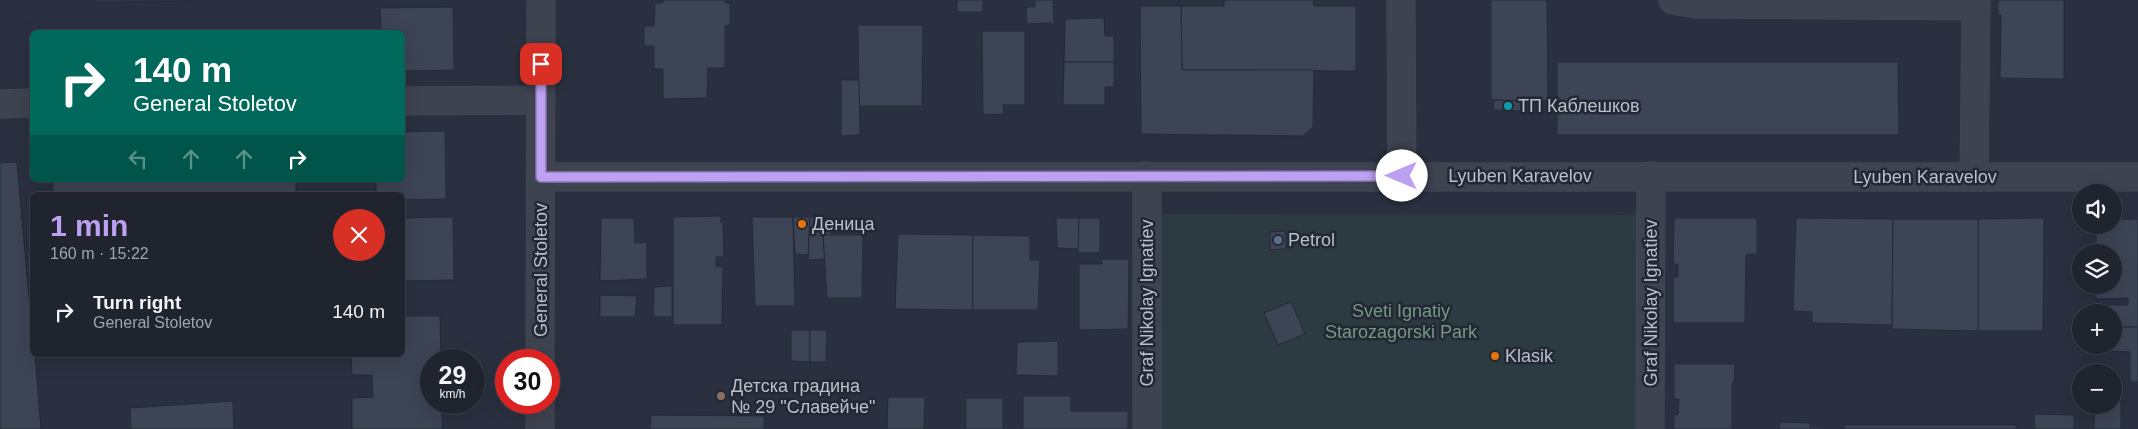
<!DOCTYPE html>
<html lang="en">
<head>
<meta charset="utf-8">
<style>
  body { margin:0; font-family:Helvetica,sans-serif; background:#2d303b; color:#f1f3f6; height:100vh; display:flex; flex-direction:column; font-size:19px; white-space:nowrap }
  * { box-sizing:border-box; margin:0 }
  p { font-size:16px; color:#a2a4aa }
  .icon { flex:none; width:28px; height:28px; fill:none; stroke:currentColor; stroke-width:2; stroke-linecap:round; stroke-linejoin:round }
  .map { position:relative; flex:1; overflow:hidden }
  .sheet { position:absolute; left:30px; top:192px; width:375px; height:165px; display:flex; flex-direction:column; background:#20242f; border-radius:8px; box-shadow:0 5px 20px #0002,0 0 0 1px #3d414b }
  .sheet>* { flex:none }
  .top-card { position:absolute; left:30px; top:30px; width:375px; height:152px; border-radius:8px; box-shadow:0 5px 20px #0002,0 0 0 1px #3d414b; background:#00695c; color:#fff; overflow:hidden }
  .buttons { position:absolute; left:2072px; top:184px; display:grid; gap:10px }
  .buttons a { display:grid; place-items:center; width:50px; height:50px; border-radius:50%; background:#20242f; box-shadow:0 5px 20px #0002,0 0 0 1px #3d414b; font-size:25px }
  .speed { position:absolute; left:420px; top:349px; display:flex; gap:10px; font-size:25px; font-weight:700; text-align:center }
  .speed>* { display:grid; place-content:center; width:65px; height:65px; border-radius:50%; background:#20242f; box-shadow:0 5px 20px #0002,0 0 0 1px #3d414b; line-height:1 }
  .speed small { font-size:12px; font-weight:400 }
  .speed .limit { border:8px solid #d22; background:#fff; color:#111 }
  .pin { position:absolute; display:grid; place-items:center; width:42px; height:42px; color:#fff; margin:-21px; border-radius:10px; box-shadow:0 2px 8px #0006 }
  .me { position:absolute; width:55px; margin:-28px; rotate:270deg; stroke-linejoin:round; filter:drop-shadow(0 0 4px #0008) }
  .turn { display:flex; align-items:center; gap:18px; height:105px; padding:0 20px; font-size:22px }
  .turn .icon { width:65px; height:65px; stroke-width:2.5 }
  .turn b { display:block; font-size:35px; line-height:42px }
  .lanes { display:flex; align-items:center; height:48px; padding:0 20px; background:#0003; justify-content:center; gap:25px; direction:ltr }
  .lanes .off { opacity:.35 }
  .round { display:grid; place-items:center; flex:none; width:52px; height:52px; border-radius:26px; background:#2d303b }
  .summary { display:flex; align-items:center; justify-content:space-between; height:85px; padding:0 20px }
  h1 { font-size:30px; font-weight:700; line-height:38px; color:#bca0f2 }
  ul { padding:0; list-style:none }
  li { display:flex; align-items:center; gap:15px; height:70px; padding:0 20px }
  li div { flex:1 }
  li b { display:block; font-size:19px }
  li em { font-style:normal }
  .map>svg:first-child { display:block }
  .green { fill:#2c3b41 }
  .building { fill:#3d4455; stroke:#252a37 }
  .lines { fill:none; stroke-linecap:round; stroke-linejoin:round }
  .minor-casing { stroke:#484c59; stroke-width:29 }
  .minor { stroke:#3e4350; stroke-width:28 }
  .route-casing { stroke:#7a689d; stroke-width:12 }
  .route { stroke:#bca0f2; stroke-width:9 }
  .culture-dot { fill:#0f9aa8; stroke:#232835; stroke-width:2 }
  .food-dot { fill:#e8710a; stroke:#232835; stroke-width:2 }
  .service-dot { fill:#5c6f8a; stroke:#232835; stroke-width:2 }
  .education-dot { fill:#8d6e63; stroke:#232835; stroke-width:2 }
  .labels { text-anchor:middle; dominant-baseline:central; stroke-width:5; stroke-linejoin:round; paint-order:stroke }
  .poi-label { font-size:18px; fill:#bbbfca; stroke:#232835; text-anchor:start }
  .street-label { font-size:18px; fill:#bbbfca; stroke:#232835 }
  .park-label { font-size:18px; fill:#759881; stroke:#232835 }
</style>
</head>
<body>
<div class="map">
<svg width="2138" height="429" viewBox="0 0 2138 429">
  <rect width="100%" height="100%" fill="#2a303f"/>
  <path class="green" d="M1162,214L1641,215L1640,429H1161Z"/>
  <g class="building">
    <path d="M96,0H191V1L96,2Z"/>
    <path d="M663,0H725V3H730V25L725,26V68H708L707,98L663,99V69H654V46H644V26H654L655,3H663Z"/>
    <rect x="957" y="0" width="26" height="12"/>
    <path d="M1035,0H1053L1054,25H1052V23L1027,24L1026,7H1035Z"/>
    <path d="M1224,0H1313L1314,6H1356V71L1182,70L1181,6H1224Z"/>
    <path d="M1491,0H1547L1548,101L1491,100Z"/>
    <path d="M1998,0H2064V79L2000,78L2001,15H1998Z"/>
    <path d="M1140,6H1181L1182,70H1314L1313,127L1303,136L1141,134Z"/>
    <path d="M453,7L454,70L402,71V32H381L380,8Z"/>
    <path d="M1104,18L1105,36H1114V62H1064L1065,19Z"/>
    <path d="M858,25H923L922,106H859Z"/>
    <path d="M982,31H1025V105H1003L1004,114L983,115Z"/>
    <path d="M1064,62H1114V87H1105V105H1063Z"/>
    <path d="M1557,62H1898L1899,135H1557Z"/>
    <path d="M841,80H859L860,135L841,136Z"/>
    <path d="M1494,100L1522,101V111L1493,110Z"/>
    <path d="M445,131L446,199L402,200V195H376V180H402V132Z"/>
    <path d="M17,162L32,333V355H35L41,429H0V163Z"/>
    <rect x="53" y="180" width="243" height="15"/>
    <path d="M721,216V223L723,222L724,257H716V266L723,267L722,325H673V217Z"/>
    <path d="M453,217L454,280L402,281V218Z"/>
    <path d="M752,217H793L795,306H755Z"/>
    <path d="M793,217H810L808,255L795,254Z"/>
    <path d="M810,217L831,218V236L823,235L825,259L808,260Z"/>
    <path d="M601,218H634L635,243L647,242V279L600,281Z"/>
    <path d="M1056,218H1079V249L1057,248Z"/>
    <path d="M1079,218H1100V253H1078Z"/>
    <path d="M1674,218H1757V254L1746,255L1745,323H1673V277H1678V264H1673Z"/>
    <path d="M1796,218L1893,219L1892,325L1812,323V312L1793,311Z"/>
    <path d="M2044,218L2043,331H1978V219Z"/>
    <path d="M1893,219H1978V331L1892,329Z"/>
    <path d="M2114,219H2138V327H2114V312H2108V305H2128V298L2096,299V285H2114V252H2096V225H2114Z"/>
    <path d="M1285,231L1286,249L1270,250V232Z"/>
    <path d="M898,234L973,235V310L895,309Z"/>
    <path d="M823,235H863L862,298H827Z"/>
    <path d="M973,235L1030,236V260H1040L1038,310H973Z"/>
    <path d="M1102,259H1129L1128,329L1079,330V264H1102Z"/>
    <path d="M672,286V317H653L654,287Z"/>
    <path d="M600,295L637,296L635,317H600Z"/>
    <path d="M1291,302L1305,334L1278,345L1264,313Z"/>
    <path d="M402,316H440L441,360H431V402H442V429H352V398L373,397L372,375H352L351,355H402Z"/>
    <path d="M2114,327H2138V382H2130V352L2108,351V345H2114Z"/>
    <path d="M791,330H810V362L791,361Z"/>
    <path d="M810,330H827L826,362H810Z"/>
    <path d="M1058,341V376L1016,375L1017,342Z"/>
    <path d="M1674,364H1735L1734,383H1732V429H1674V414L1678,415L1679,399H1674Z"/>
    <path d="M1023,396H1071V411H1128V429H1023Z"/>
    <path d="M888,397H925L924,429H887Z"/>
    <rect x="966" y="398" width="37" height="31"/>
    <path d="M233,401L234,429H131L130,408Z"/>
    <path d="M2114,401H2121V429H2094L2095,405H2114Z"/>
    <path d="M2034,414L2074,415V429H2035Z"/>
    <path d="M651,415L764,416V429H650Z"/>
    <path d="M1780,422L1810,423V427H1822V429H1779Z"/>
    <rect x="1844" y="425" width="172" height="4"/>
  </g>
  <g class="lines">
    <g class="minor-casing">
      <g id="minor">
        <path d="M1401,0L1402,176"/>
        <path d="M1673,0L1695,4L1976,6"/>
        <path d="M402,101L541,100"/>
        <path d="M0,104L32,103"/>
        <path d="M1147,176V429"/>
        <path d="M541,177H2138"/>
        <path d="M1974,177L1976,0"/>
        <path d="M540,360L541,0"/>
        <path d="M540,429V402"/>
        <path d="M1650,429L1651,176"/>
      </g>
    </g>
    <use href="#minor" class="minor"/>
  </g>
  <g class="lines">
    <g class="route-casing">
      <path id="route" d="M541,64V177L1402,176"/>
    </g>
    <use href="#route" class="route"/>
  </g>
  <circle class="culture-dot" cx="1508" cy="106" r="5"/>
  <g class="food-dot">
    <circle cx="802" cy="224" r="5"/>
    <circle cx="1495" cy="356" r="5"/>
  </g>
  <circle class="service-dot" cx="1278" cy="240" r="5"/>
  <circle class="education-dot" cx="721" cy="396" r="5"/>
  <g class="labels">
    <g class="poi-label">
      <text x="1518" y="106">ТП Каблешков</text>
      <text x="812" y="224">Деница</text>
      <text x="1288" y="240">Petrol</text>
      <text x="1505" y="356">Klasik</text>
      <text x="731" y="386">Детска градина<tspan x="731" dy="21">№ 29 "Славейче"</tspan></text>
    </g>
    <g class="street-label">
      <text x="1520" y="176">Lyuben Karavelov</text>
      <text x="1925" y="177">Lyuben Karavelov</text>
      <text transform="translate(541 270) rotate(-90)">General Stoletov</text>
      <text transform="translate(1147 303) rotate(-90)">Graf Nikolay Ignatiev</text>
      <text transform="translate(1651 303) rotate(-90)">Graf Nikolay Ignatiev</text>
    </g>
    <g class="park-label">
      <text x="1401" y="311">Sveti Ignatiy<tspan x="1401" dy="21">Starozagorski Park</tspan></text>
    </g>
  </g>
</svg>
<div class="buttons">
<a><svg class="icon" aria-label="sound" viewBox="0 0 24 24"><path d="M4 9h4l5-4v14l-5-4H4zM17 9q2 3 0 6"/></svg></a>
<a><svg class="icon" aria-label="layers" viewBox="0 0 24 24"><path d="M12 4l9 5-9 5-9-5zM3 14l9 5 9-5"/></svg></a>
<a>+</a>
<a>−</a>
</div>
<div class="speed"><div>29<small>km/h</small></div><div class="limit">30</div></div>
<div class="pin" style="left:541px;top:64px;background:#d93025"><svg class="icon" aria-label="arrive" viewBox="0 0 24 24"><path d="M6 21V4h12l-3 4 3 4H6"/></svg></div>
<svg class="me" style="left:1402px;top:176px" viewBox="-20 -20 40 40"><circle r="19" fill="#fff"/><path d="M0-13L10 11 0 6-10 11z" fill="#bca0f2"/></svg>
<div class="top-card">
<div class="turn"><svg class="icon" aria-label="right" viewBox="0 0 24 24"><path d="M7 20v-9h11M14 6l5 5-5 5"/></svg><div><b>140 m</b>General Stoletov</div></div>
<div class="lanes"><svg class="icon off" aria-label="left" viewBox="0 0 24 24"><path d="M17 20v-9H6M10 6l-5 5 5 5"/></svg><svg class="icon off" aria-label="ahead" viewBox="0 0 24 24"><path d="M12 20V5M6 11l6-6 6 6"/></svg><svg class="icon off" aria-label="ahead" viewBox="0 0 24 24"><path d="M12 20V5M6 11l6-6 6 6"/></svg><svg class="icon" aria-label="right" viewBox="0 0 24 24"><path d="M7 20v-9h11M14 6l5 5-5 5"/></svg></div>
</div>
<section class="sheet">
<div class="summary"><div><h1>1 min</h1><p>160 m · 15:22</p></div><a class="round" style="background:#d93025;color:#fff"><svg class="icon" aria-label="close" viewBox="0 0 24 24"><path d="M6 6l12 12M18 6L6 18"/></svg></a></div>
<ul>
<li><svg class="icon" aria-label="right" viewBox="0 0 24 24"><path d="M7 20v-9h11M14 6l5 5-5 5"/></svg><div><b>Turn right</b><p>General Stoletov</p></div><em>140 m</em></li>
</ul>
</section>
</div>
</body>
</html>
